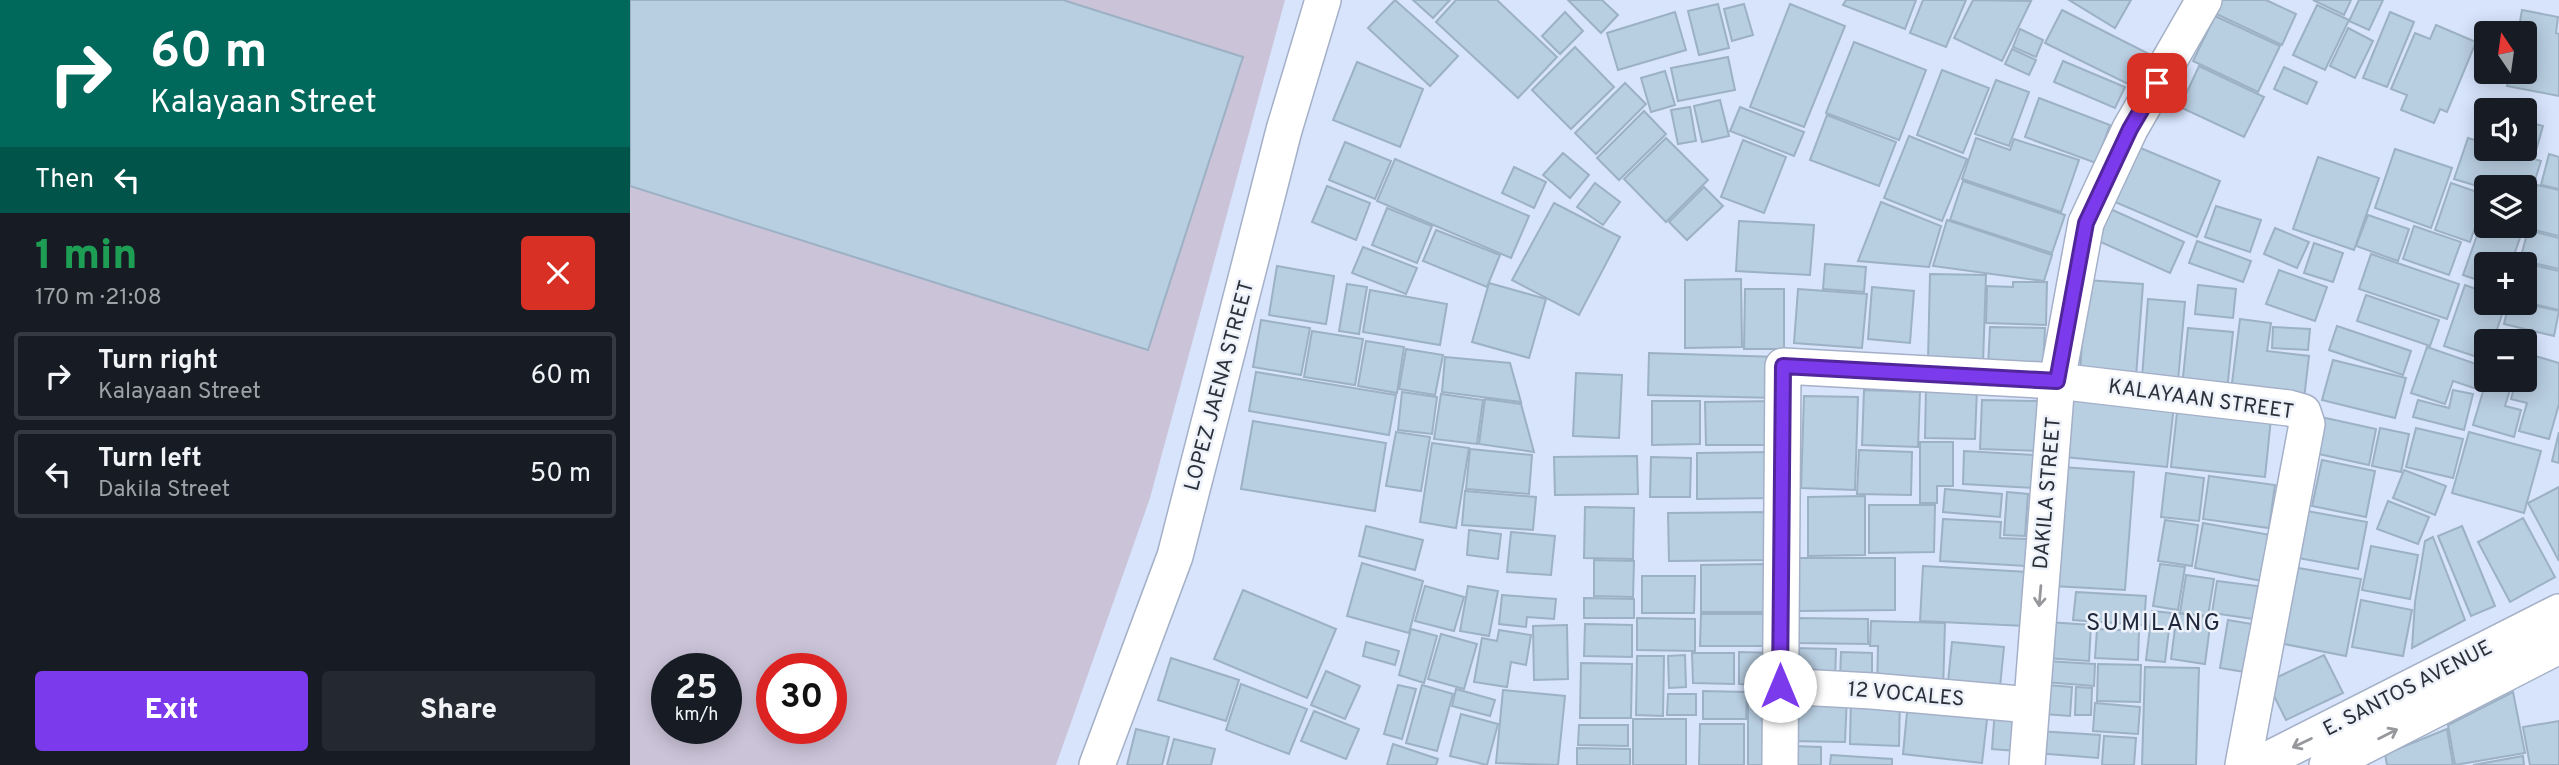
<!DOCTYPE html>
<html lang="en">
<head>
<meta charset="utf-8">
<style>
  body { margin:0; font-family:Overpass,sans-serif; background:#242831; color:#f1f3f6; height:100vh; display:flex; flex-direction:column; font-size:26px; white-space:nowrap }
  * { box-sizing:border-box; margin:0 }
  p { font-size:23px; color:#9ea1a6 }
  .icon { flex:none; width:38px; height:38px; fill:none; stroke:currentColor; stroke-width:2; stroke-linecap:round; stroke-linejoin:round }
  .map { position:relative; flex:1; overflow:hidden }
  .side { display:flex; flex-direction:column; background:#171b24; width:630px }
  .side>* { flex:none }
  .banner { background:#00695c; color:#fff; overflow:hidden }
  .needle { width:46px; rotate:347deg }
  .tools { position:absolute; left:1844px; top:21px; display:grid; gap:14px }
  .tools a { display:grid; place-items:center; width:63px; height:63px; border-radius:7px; background:#171b24; box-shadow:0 4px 18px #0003; font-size:35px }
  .speed { position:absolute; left:21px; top:653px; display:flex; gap:14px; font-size:35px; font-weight:700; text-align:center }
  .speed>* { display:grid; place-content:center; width:91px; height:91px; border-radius:50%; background:#171b24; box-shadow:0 4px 18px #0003; line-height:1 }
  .speed small { font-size:18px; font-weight:400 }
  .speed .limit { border:10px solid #d22; background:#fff; color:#111 }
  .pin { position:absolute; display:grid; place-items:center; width:60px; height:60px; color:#fff; margin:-30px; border-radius:14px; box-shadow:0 4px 10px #0006 }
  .me { position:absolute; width:77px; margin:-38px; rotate:0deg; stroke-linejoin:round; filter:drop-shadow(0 0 5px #0008) }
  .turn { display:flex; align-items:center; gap:24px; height:147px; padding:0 35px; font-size:32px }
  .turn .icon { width:91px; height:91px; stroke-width:2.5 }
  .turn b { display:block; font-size:49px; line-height:60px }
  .then { display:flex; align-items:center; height:66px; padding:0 35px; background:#0003; gap:14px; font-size:26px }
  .round { display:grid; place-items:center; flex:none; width:74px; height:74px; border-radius:7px; background:#242831 }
  .head { display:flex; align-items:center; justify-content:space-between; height:119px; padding:0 35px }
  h1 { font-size:42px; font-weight:800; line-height:52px; color:#1e9e55 }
  .primary-button { display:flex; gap:14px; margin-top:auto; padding:14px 35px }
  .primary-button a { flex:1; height:80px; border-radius:7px; background:#7c3aed; color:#fff; font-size:28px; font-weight:800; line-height:80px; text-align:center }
  .primary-button a+a { background:#242831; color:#f1f3f6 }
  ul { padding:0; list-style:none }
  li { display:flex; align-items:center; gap:21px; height:88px; margin:0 14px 10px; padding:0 21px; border:4px solid #363941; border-radius:7px }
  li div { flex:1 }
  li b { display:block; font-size:26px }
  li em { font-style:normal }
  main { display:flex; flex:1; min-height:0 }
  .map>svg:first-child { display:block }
  .green { fill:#cbc3d8; fill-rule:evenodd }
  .building { fill:#b8cee1; stroke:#9cb1c4; stroke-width:2 }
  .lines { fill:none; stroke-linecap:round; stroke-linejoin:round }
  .minor-casing { stroke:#a4b0c7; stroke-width:38 }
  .minor { stroke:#fff; stroke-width:35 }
  .oneway { stroke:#96989c }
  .route-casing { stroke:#51269a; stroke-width:18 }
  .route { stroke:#7c3aed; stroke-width:12 }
  .labels { text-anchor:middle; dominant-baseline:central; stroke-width:5; stroke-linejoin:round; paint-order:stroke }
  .street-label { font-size:21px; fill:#2c3039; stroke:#ecf1fa }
  .quarter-label { font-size:24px; letter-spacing:2px; fill:#20293b; stroke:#ecf1fa }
</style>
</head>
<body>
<main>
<section class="side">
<div class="banner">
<div class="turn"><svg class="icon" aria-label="right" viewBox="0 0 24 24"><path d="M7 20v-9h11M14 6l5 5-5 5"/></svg><div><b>60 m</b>Kalayaan Street</div></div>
<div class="then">Then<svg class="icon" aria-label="left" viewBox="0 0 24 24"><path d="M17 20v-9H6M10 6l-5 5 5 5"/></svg></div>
</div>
<div class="head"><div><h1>1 min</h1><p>170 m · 21:08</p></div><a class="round" style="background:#d93025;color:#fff"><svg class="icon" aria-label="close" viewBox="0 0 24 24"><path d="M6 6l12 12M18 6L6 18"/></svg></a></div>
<ul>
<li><svg class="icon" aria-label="right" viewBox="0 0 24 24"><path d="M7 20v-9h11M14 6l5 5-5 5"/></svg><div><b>Turn right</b><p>Kalayaan Street</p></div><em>60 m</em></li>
<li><svg class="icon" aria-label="left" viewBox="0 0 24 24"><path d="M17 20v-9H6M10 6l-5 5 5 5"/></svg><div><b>Turn left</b><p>Dakila Street</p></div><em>50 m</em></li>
</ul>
<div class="primary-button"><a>Exit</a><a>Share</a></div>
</section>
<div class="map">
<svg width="1929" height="765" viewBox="0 0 1929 765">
  <rect width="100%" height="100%" fill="#d7e4fc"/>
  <path class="green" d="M0,0H655L520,498L426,765H0ZM37,668H96V728H37ZM142,668H201V728H142Z"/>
  <g class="building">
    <path d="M0,0H433L613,57L518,350L0,186Z"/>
    <path d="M765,0L828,56L800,86L738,28Z"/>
    <path d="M783,0H820L803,18Z"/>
    <path d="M826,0H867L927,57L888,98L806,22Z"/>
    <path d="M938,0H972L988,15L971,33Z"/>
    <path d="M1216,0H1286L1275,29L1213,5Z"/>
    <path d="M1293,0H1336L1316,47L1280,33Z"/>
    <path d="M1343,0L1401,1L1372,61L1324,38Z"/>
    <path d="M1439,0H1501L1485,28Z"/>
    <path d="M1585,0H1636L1666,14L1652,45L1580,11Z"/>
    <path d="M1683,0H1721L1714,15Z"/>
    <path d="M1729,0H1753L1739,30L1719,21Z"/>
    <path d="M1088,4L1099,48L1069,55L1058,11Z"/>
    <path d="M1114,4L1123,35L1102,41L1094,9Z"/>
    <path d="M1160,4L1215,26L1174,127L1120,107Z"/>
    <path d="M1687,5L1719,20L1695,70L1663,55Z"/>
    <path d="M1432,10L1517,53L1500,85L1415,43Z"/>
    <path d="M1892,10L1928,17L1926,33L1929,34V96L1877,86L1880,72H1895V33H1888Z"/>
    <path d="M935,12L953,31L930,54L912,36Z"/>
    <path d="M1045,12L1056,50L988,70L977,33Z"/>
    <path d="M1760,12L1784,22L1757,87L1733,78Z"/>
    <path d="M1585,16L1650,46L1628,92L1563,61Z"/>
    <path d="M1806,25L1846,42L1817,112L1810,109L1804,123L1771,110L1777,95L1761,89L1785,33L1800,39Z"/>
    <path d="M1718,28L1743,41L1725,78L1700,66Z"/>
    <path d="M1390,29L1413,40L1406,57L1383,47Z"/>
    <path d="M1224,42L1296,70L1269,140L1196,113Z"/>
    <path d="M945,47L984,87L941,129L902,90Z"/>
    <path d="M1382,49L1406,60L1399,75L1375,64Z"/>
    <path d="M1098,57L1105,90L1048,101L1041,68Z"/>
    <path d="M1433,61L1495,87L1485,108L1424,82Z"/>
    <path d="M727,62L793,89L770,147L703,120Z"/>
    <path d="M1569,66L1634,97L1614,137L1550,107Z"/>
    <path d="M1654,67L1687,82L1677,104L1644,89Z"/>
    <path d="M1312,70L1359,88L1333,153L1287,135Z"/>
    <path d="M1035,71L1045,105L1021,112L1011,78Z"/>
    <path d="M1366,80L1399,92L1379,146L1345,134Z"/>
    <path d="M995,83L1016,104L966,154L945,133Z"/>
    <path d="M1409,98L1480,125L1466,163L1395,137Z"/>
    <path d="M1090,100L1099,136L1072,142L1064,106Z"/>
    <path d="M1060,107L1066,141L1048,144L1041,110Z"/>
    <path d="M1110,107L1174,132L1164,156L1100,131Z"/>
    <path d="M1854,110L1857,111V142L1846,140Z"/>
    <path d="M1014,111L1036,134L989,180L967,158Z"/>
    <path d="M1197,115L1266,142L1249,186L1180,160Z"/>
    <path d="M1895,121L1913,126L1905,154L1883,149H1895Z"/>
    <path d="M1279,136L1337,159L1312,221L1254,198Z"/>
    <path d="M1036,138L1078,180L1036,222L994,179Z"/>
    <path d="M1346,138L1380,150L1384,139L1449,160L1431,212L1332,179Z"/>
    <path d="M1838,138L1857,144V149H1871L1911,161L1898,202L1895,201V187L1857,189L1824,179Z"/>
    <path d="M1113,140L1156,157L1134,213L1091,197Z"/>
    <path d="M715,142L761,161L745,199L699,180Z"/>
    <path d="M1508,147L1590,181L1567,237L1485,202Z"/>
    <path d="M1765,149L1822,168L1801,228L1745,208Z"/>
    <path d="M933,153L959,175L940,198L913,175Z"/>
    <path d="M1919,154L1929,157V189L1911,185Z"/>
    <path d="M1688,157L1749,178L1724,250L1663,229Z"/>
    <path d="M765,159L899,216L881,258L747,201Z"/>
    <path d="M884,167L916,182L904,208L872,193Z"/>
    <path d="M1333,181L1435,215L1422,253L1320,220Z"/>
    <path d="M965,183L990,202L973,225L947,207Z"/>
    <path d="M1821,183L1856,195L1840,242L1805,230Z"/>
    <path d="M1907,185L1929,190V236L1897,228Z"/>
    <path d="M697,186L740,203L726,240L682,222Z"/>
    <path d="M1074,187L1093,206L1057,240L1039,222Z"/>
    <path d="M1251,202L1311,226L1299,267L1228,261Z"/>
    <path d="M924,203L990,237L949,315L882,280Z"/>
    <path d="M1586,206L1631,220L1620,252L1575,237Z"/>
    <path d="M1857,207V226H1894L1881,264H1857V283L1833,275Z"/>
    <path d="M757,208L802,226L787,263L742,245Z"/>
    <path d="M1478,208L1554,242L1540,273L1464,239Z"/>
    <path d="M1738,215L1779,229L1768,261L1726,246Z"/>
    <path d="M1317,220L1422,255L1414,281L1303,266Z"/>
    <path d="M1109,221L1184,225L1180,275L1106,271Z"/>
    <path d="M1784,226L1831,242L1819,275L1773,259Z"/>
    <path d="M1645,228L1679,242L1667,268L1634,254Z"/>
    <path d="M806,230L870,255L857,287L793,261Z"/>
    <path d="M1898,230L1929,238V269L1890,260Z"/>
    <path d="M1567,241L1621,261L1613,282L1559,263Z"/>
    <path d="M1684,243L1713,253L1703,282L1674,273Z"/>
    <path d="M733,247L787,268L776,294L722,273Z"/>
    <path d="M1741,254L1829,284L1817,319L1729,289Z"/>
    <path d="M1890,262L1929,271V310L1895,302V264H1890Z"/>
    <path d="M1195,264L1236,267L1234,292L1193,289Z"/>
    <path d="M647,266L704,276L696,324L639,315Z"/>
    <path d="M1649,270L1697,287L1685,321L1636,304Z"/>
    <path d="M1300,274L1356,275L1353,363L1298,361Z"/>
    <path d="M1111,279L1112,347L1055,348V280Z"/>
    <path d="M1456,280L1513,284L1506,377L1450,373Z"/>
    <path d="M1383,282H1417L1416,325L1356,323L1357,286L1383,287Z"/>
    <path d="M859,283L916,299L899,358L842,342Z"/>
    <path d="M717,284L737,287L729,334L709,331Z"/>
    <path d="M1568,285L1606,289L1603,318L1565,314Z"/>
    <path d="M1835,285L1857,293V303H1876L1863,341H1857L1856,360L1814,346Z"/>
    <path d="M1242,287L1284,291L1280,343L1238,339Z"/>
    <path d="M1115,289H1154V349H1114Z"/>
    <path d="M1168,289L1237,294L1232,348L1164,343Z"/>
    <path d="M740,290L817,304L810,345L733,332Z"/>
    <path d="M1736,295L1809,320L1800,346L1727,321Z"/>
    <path d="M1518,299L1555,302L1548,381L1512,378Z"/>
    <path d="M1879,303H1894L1929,311L1924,336L1874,324Z"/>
    <path d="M1610,319L1641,323L1637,351L1679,356L1674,399L1601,391Z"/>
    <path d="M631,320L680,328L671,375L623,367Z"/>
    <path d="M1707,326L1781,351L1773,375L1699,350Z"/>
    <path d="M1360,327L1415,328L1413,368L1358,367Z"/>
    <path d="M1643,327L1680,329L1678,350L1642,348Z"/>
    <path d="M1558,328L1603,332L1597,391L1552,387Z"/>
    <path d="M682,331L733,339L725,385L674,377Z"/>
    <path d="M736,341L774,347L767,393L728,386Z"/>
    <path d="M1797,347L1855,367L1847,389L1823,381L1815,404L1781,393Z"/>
    <path d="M776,349L813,355L805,395L769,389Z"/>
    <path d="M1019,353L1148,357L1147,398L1018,395Z"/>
    <path d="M1895,353L1929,363V404L1919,439L1889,431L1897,403L1881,399L1886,380H1895Z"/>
    <path d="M815,357L880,363L891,402L812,392Z"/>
    <path d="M1703,360L1776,378L1765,418L1692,400Z"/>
    <path d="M626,372L766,395L759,435L619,411Z"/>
    <path d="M946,373L992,375L989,438L943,436Z"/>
    <path d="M1857,378L1883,380L1875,406L1891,410L1884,437L1843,425Z"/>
    <path d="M1296,387L1347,388L1345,439L1295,438Z"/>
    <path d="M1234,390L1290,392L1288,447L1232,445Z"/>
    <path d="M1823,390L1843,394L1834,430L1783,417L1788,400L1819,408Z"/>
    <path d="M772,392L807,397L802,434L768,430Z"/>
    <path d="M811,394L853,400L847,444L804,439Z"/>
    <path d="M1441,395L1544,406L1537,467L1435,457Z"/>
    <path d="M1174,396L1228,397L1225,490L1171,488Z"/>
    <path d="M855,399L891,404L904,452L849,444Z"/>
    <path d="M1352,400L1411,401L1409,451L1350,449Z"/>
    <path d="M1022,401H1070V444L1022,445Z"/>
    <path d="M1147,401V445H1076L1075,402Z"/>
    <path d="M1548,403L1641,418L1635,477L1541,467Z"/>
    <path d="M1691,417L1746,429L1739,465L1684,453Z"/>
    <path d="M623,421L756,443L745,511L611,489Z"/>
    <path d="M1750,428L1779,434L1771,472L1742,466Z"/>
    <path d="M1786,428L1833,439L1823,478L1776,467Z"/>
    <path d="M766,432L800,437L791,491L756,486Z"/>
    <path d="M1839,432L1911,451L1894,513L1822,493Z"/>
    <path d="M1929,432V463L1922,461Z"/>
    <path d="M1290,442H1323V486H1307V503H1290Z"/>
    <path d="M802,443L839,448L826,528L790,522Z"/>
    <path d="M840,449L902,455L899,494L836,489Z"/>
    <path d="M1229,450L1282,452L1281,495L1227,494Z"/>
    <path d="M1334,451L1406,455L1405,488L1333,484Z"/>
    <path d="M1143,452L1144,498L1067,499V453Z"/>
    <path d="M1007,456L1008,494L925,495L924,457Z"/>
    <path d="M1021,457L1061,458L1060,497H1020Z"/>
    <path d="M1692,460L1745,471L1736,517L1682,506Z"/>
    <path d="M1431,467L1504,472L1495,590L1423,586Z"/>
    <path d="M1774,470L1816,486L1805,515L1763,498Z"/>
    <path d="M1536,473L1574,478L1569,521L1531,517Z"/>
    <path d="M1579,476L1645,485L1639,528L1573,519Z"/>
    <path d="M1929,487V561L1898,503Z"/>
    <path d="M1315,489L1372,494L1370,517L1313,512Z"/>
    <path d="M835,491L906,497L903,530L832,525Z"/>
    <path d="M1377,492L1398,494L1395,536L1374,535Z"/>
    <path d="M1235,496V555L1178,556V497Z"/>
    <path d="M1758,501L1799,517L1788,544L1747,529Z"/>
    <path d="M1239,505H1305L1304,552L1239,553Z"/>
    <path d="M955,507L1004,508L1003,559L954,558Z"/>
    <path d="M1677,511L1737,522L1728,569L1668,558Z"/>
    <path d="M1143,512V560L1039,561L1038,513Z"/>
    <path d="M1893,518L1925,577L1880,602L1848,542Z"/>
    <path d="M1313,519L1371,522L1370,538L1397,539L1396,566L1310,561Z"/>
    <path d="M1535,520L1568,525L1562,566L1528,561Z"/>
    <path d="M1573,523L1646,536L1637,582L1565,568Z"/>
    <path d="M736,526L793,540L785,570L729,556Z"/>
    <path d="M1832,526L1865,606L1841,616L1808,536Z"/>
    <path d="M839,530L871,534L868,559L837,555Z"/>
    <path d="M881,532L925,536L921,575L877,572Z"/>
    <path d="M1803,537L1835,620L1782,648L1785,602L1795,541Z"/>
    <path d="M1741,546L1788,555L1780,599L1732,590Z"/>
    <path d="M1168,558H1265V610L1168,611Z"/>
    <path d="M964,560L1004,561L1003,597L964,596Z"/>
    <path d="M732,563L793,581L779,633L717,616Z"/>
    <path d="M1137,564L1138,612H1071V565Z"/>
    <path d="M1530,564L1555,567L1548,610L1523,606Z"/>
    <path d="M1293,566L1398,572L1395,626L1290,621Z"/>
    <path d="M1663,567L1731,579L1716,656L1649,643Z"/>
    <path d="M1556,575L1584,579L1578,616L1550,613Z"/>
    <path d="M1012,576H1065L1064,613H1012Z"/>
    <path d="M1587,581L1636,587L1631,620L1582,613Z"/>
    <path d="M795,586L834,597L824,631L785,621Z"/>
    <path d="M838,586L868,591L859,636L830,631Z"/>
    <path d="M613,590L706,629L677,698L584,659Z"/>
    <path d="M1446,592L1516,596L1514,625L1443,620Z"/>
    <path d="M872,595L926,599L924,619L897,617L896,627L869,624Z"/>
    <path d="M954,598L1004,599V618H954Z"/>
    <path d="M1731,600L1782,610L1773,656L1722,647Z"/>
    <path d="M1522,611L1541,613L1535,662L1516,660Z"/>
    <path d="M1547,613L1581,618L1575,664L1541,659Z"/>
    <path d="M1071,614H1146V646H1070Z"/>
    <path d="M1007,618L1065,619V651L1007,650Z"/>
    <path d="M1166,618L1238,619V644L1166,643Z"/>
    <path d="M1598,620L1622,624L1615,672L1590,668Z"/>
    <path d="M1241,621L1315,623L1313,691L1247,689L1248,646H1240Z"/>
    <path d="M1418,622L1461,625L1459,661L1416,658Z"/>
    <path d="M955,624L1002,625V657L954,656Z"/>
    <path d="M937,625L938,679L904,680L903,626Z"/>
    <path d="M781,629L807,636L794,683L769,675Z"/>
    <path d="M1467,629L1509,631L1508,660L1465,658Z"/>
    <path d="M869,630L901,635L896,665L881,662L877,687L844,682L852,638L867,641Z"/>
    <path d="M811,634L847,644L834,689L798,679Z"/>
    <path d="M736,642L769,651L765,665L733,656Z"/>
    <path d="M1322,642L1374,647L1369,697L1317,692Z"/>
    <path d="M1164,648L1206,649L1205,681H1163Z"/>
    <path d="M1109,652L1144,653V685L1109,684Z"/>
    <path d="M1211,652L1242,653V680H1210Z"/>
    <path d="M1062,653H1104V684L1063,683Z"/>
    <path d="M1055,655L1056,687L1039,688L1038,656Z"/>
    <path d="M1694,655L1713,693L1656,720L1637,682Z"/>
    <path d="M1007,656H1034L1033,716L1006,715Z"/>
    <path d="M541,658L609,680L596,721L528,700Z"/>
    <path d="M1416,661L1465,664L1464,686L1415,682Z"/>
    <path d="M951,663L1002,664L1001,718H950Z"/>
    <path d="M1468,664L1511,665L1510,702L1467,701Z"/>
    <path d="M1515,667L1569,668L1566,765H1512Z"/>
    <path d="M696,671L730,686L715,719L681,705Z"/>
    <path d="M611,684L677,709L659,754L596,730Z"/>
    <path d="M768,685L786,689L772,739L754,734Z"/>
    <path d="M792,685L823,694L807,751L776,743Z"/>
    <path d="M1416,685L1442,687L1440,716L1414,714Z"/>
    <path d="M1446,687L1462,688L1461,715H1445Z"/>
    <path d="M826,689L865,700L860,716L822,706Z"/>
    <path d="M1118,689L1146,690L1145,765H1118Z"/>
    <path d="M873,690L935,696L928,765L866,763Z"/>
    <path d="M1073,691L1117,692L1116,719H1073Z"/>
    <path d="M1883,692L1895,753L1825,765L1818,725Z"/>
    <path d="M1161,693L1217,695L1215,742L1159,741Z"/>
    <path d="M1038,694H1066V715H1037Z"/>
    <path d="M1221,695H1270L1269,746L1220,744Z"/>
    <path d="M1278,702L1358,711L1352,763L1273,754Z"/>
    <path d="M1465,703L1510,707L1508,734L1463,731Z"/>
    <path d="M1365,709L1389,711L1386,751L1362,749Z"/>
    <path d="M684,711L729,729L716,759L671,741Z"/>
    <path d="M831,714L868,724L857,765L820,756Z"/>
    <rect x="1003" y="719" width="53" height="46"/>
    <path d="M1929,721V765H1900L1893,727Z"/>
    <path d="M1070,724H1114V765H1069Z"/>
    <path d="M949,725H998V746L948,745Z"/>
    <path d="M506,729L539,737L532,765H497Z"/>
    <path d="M1817,729L1823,765H1757L1755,754Z"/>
    <path d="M1408,731L1470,735L1468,758L1406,753Z"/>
    <path d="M1474,736L1506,738L1504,765H1472Z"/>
    <path d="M544,739L585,749L581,765H537Z"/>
    <path d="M763,744L808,759L806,765H757Z"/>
    <path d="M1163,746L1191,747V765H1162Z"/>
    <path d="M947,748L1000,749V765H947Z"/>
    <path d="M1201,755L1262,759V765H1200Z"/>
    <path d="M1893,756L1894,765H1843Z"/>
  </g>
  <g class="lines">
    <g class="minor-casing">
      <g id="minor">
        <path d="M1150,686L1242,691L1401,705"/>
        <path d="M467,765L545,556L654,130L693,0"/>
        <path d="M1150,765L1153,366L1427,381L1659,408L1673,412L1677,424L1613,765"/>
        <path d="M1397,765L1427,381L1456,223L1500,129L1574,0"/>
        <path d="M1627,765L1929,612"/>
        <path d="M1697,765L1929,646"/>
      </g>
    </g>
    <use href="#minor" class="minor"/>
  </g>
  <defs><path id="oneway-shaft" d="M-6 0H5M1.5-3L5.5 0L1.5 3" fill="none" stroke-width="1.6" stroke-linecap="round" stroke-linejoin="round" transform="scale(1.75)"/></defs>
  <g class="oneway">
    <use href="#oneway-shaft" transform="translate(1410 596) rotate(95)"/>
    <use href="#oneway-shaft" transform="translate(1758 734) rotate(-27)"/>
    <use href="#oneway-shaft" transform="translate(1672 743) rotate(154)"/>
  </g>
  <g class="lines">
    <g class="route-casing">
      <path id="route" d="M1150,686L1153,366L1427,381L1456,223L1500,129L1527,83"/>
    </g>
    <use href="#route" class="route"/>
  </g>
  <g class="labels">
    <g class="street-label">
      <text transform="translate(590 386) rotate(-75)">LOPEZ JAENA STREET</text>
      <text transform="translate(1571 400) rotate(8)">KALAYAAN STREET</text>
      <text transform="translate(1418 493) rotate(-85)">DAKILA STREET</text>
      <text transform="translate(1778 689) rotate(-27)">E. SANTOS AVENUE</text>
      <text transform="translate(1276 695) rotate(5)">12 VOCALES</text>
    </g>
    <g class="quarter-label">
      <text x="1524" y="624">SUMILANG</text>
    </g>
  </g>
</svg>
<div class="tools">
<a><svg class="needle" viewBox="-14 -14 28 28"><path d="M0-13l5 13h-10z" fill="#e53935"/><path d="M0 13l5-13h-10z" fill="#9ea1a6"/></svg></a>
<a><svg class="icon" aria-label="sound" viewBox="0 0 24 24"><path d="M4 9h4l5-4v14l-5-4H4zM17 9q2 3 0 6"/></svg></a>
<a><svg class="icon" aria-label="layers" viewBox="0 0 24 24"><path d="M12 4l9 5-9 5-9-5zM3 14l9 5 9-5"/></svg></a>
<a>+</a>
<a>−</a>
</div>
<div class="speed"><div>25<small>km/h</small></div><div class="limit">30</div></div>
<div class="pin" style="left:1527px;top:83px;background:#d93025"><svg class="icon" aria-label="arrive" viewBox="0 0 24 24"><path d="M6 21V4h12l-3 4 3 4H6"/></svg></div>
<svg class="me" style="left:1150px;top:686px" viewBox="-20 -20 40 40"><circle r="19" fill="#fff"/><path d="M0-13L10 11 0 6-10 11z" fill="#7c3aed"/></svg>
</div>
</main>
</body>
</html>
